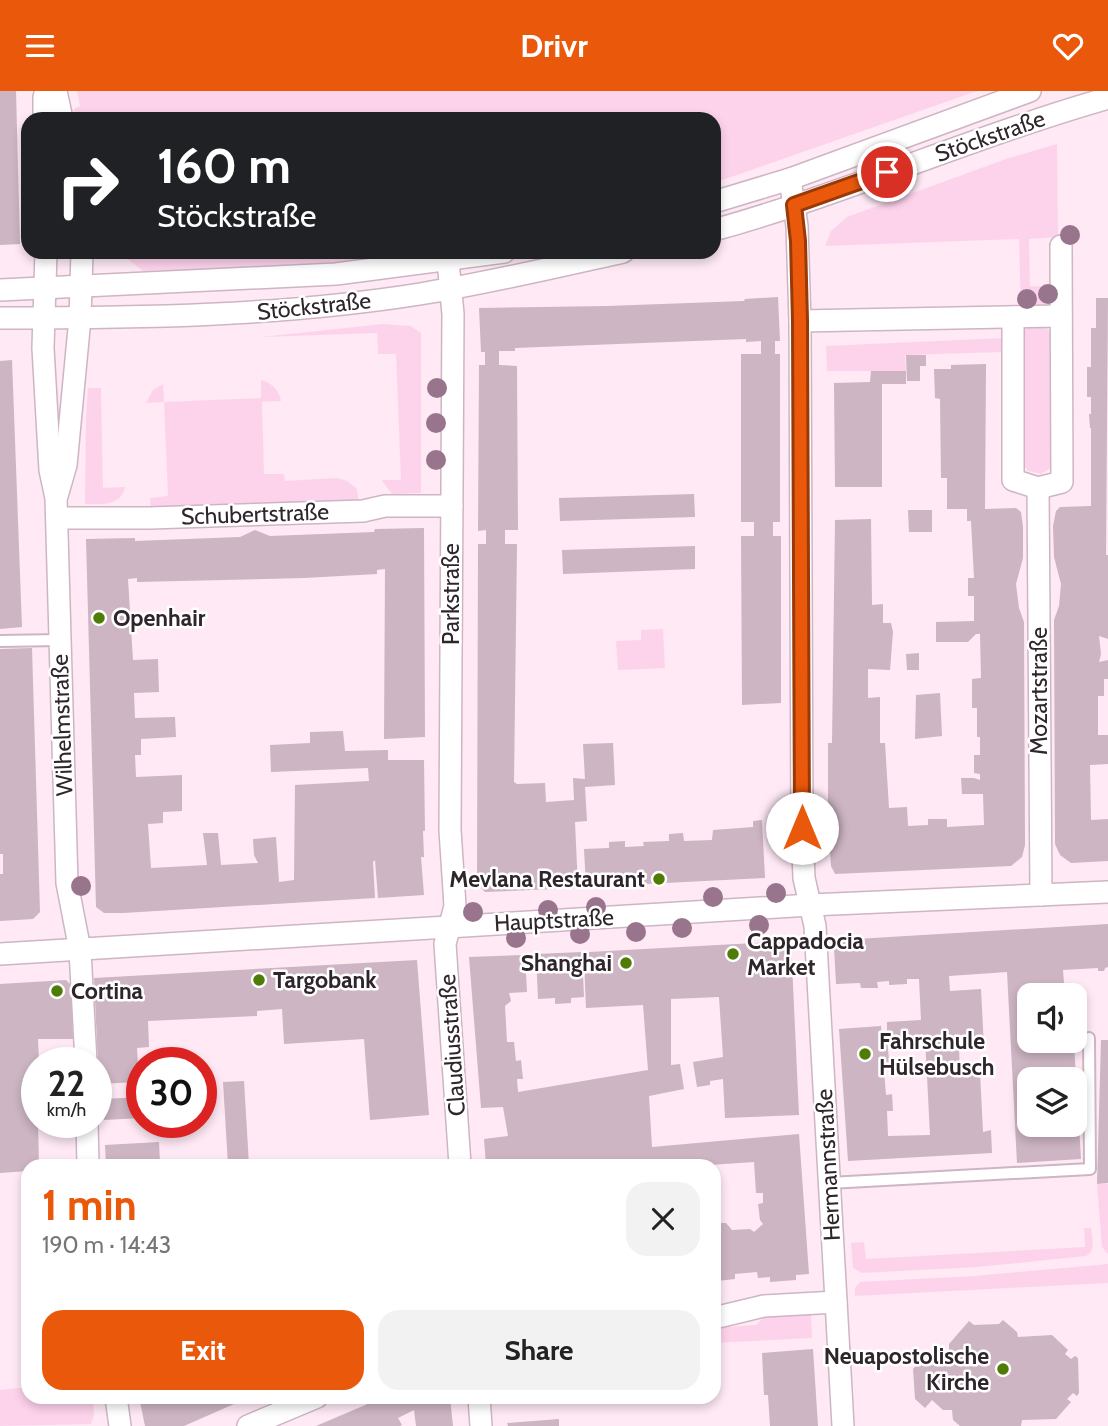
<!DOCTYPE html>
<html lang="en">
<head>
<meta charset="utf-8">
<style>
  body { margin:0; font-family:Cabin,sans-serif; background:#f2f2f2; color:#222; height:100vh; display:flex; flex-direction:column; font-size:26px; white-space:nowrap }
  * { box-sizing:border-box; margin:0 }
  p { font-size:23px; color:#767676 }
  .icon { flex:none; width:38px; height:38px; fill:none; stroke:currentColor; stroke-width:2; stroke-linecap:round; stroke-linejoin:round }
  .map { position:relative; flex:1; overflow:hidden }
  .side { position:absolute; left:21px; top:1068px; width:700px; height:245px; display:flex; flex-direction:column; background:#fff; border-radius:21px; box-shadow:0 4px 10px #0003 }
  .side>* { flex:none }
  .hud { position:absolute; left:21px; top:21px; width:700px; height:147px; border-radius:21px; box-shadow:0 4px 10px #0003; background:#202124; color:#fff; overflow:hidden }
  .fabs { position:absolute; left:1017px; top:892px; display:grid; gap:14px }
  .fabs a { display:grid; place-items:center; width:70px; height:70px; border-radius:14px; background:#fff; box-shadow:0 4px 10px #0003; font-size:35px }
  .speed { position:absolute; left:21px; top:956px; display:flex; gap:14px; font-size:35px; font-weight:700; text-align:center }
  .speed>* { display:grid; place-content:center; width:91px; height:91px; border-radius:50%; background:#fff; box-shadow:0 4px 10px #0003; line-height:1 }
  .speed small { font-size:18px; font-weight:400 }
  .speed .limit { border:10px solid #d22; background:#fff; color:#111 }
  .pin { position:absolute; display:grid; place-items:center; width:60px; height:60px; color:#fff; margin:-30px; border:4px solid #fff; border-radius:50%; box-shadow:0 2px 7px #0007 }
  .me { position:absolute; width:77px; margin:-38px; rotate:0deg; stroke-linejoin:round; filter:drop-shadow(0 0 5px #0008) }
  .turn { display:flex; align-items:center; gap:24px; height:147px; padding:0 21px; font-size:32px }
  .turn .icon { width:91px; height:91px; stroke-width:2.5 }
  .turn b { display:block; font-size:49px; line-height:60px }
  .round { display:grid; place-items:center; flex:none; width:74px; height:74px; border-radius:21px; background:#f2f2f2 }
  .headline { display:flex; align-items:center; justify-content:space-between; height:119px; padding:0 21px }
  h1 { font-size:42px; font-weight:700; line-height:52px; color:#ea580c }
  .primary-button { display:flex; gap:14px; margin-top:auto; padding:14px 21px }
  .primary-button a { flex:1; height:80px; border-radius:21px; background:#ea580c; color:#fff; font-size:28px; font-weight:700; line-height:80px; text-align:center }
  .primary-button a+a { background:#f2f2f2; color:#222 }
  header { display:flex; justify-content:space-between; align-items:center; height:91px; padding:0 21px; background:#ea580c; color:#fff; font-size:32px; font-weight:700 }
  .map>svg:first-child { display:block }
  .green { fill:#fdd3ec }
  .building { fill:#cdb5c3; fill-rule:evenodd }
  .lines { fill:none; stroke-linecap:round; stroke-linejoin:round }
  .lane-casing { stroke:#ceb5c4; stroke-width:14 }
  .street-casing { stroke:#ceb5c4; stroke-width:24 }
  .lane { stroke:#fff; stroke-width:10 }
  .street { stroke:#fff; stroke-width:21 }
  .tree { fill:#99748d }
  .route-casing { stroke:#983908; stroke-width:18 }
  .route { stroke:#ea580c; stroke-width:12 }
  .poi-dot { fill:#4e7c04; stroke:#fff; stroke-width:2.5 }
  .labels { text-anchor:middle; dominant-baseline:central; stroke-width:5; stroke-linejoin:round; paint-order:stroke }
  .street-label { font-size:23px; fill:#2f262c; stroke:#fff }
  .poi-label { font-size:23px; font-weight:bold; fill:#2f262c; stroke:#fff; text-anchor:start }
</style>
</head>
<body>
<header><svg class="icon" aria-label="menu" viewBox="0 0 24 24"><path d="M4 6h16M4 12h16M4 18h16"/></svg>Drivr<svg class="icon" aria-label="heart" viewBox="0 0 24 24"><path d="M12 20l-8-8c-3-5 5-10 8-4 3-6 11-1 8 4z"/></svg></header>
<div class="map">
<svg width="1108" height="1335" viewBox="0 0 1108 1335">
  <rect width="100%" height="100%" fill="#fee9f5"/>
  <g class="green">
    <path d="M77,0H977L714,92V28H75L74,18L80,15Z"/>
    <path d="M1057,53L1058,146L1029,148L1030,195L1051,196L1052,211L1049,213L1021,215L1019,148L825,155L831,140L847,126L1006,68Z"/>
    <path d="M119,161H436L351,172L143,180Z"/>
    <path d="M383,233L411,235L421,242V402L392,403L383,391L382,389H401L396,263H378L377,242L262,246Z"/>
    <path d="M1028,235H1044L1052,242V376L1041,383L1028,380L1021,371V239Z"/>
    <path d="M1003,247V261L905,264L906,280H827L826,255Z"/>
    <path d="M261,289C272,292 279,299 281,310L262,311L264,383H284L285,390L337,387L347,390L357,398L359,414L151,421L150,407L168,405L164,311L146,312L153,299L163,293L164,311L261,307Z"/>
    <path d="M88,297H101L103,397L125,396C120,416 102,413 85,413L86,328Z"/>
    <path d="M663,538L665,577L618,579L616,550L641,549V539Z"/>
    <path d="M1097,1093H1108V1163L1102,1156Z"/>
    <path d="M1084,1137H1091C1092,1147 1096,1160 1086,1165L978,1176L862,1182L853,1177L851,1152L864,1151L866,1168L1085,1156Z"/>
    <path d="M1108,1173V1192L855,1205V1197L860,1191L975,1185Z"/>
    <path d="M811,1222L812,1247L714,1252V1237L756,1234L764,1226Z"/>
    <path d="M28,1296V1306H93L94,1324L91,1333L0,1335V1299Z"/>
  </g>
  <g class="building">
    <path d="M0,0H16L20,153L0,154Z"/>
    <path d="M778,206L780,250H775V263H780V431H773V445H781V612L742,614L741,445H754V431H741V263H761V250L746,251V248L515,257V260H499V274L517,275L518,439H505V453H517L514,691L517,693L545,692L546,711L574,709L573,687L585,688L583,653L613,652L615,694L585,696L587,730L575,731L578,797L485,801L477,793L478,453H486V439L478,440L479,274H485V261H481L479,217L607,215L744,210L745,208Z"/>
    <path d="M1096,207H1108L1106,464H1108V548L1099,545L1101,563L1099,571L1108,569V588H1104V605H1098V644H1108V673L1090,674L1091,729L1108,728V770L1071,772L1060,764L1055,753L1054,529L1059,515L1061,493L1054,466L1053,435L1056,420L1060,416L1091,415V337H1090L1089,323H1091V306H1087V276H1091V237H1096Z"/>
    <path d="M906,264H926V275H920V290H907Z"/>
    <path d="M12,269L22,536L0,538V270Z"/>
    <path d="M986,273L985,418L1016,417L1021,421L1023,436V467L1016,493L1019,517L1024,531L1025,754L1022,766L1011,775L835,783L831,775L828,733V652H832L835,429L871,428L872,514L883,513V532H891L893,541L890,579L868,578V607L880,606V652H885L889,717L907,716L908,735L928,734V728H947V736L984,734L983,703H962L961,687H974L980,689V683L974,682V664H980V646H977V617H972V588L981,587L980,543H976L968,551H936V531L974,530V505H968V487H974L971,430H967V418H947V387H941L940,308L935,307L934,278H951V274Z"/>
    <path d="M871,280H906V293H882V396H835L834,292L870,291Z"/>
    <path d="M694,403L695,426L560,430L559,407Z"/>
    <path d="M908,419H932V441H909Z"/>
    <path d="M424,437L425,646L384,648L385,478L377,479V483L304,487L137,491V487L128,488L133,569L158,568L159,601L134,602L135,627L175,626L176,646L141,648V664H135L136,686L182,684V720L163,721V732L148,733L151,777L207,774L203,742H218L221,774L258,772L254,764L253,748L276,746L279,791L294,789L295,694L369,690L368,677L271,681L270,654L310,652V641L343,640L345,660L388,659V669H424L425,740H423L424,766H421L424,804L378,807L375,769L373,771L375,807L123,822H104L96,816L86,448L135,447V450L240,446L255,439L270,445L374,441L375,438Z"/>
    <path d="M695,455V478L563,483L562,459Z"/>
    <path d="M32,557L40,821L33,828L0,830V783H3V763H0V558Z"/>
    <path d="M919,562V579H907L906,563Z"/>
    <path d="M940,602L942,645L915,648L916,604Z"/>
    <path d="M762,729L765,787L586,796L584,758L609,757V751L625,750V756L644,755L643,751L669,750V743L683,742L684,750L712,749L713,739L753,736V730Z"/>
    <path d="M1108,833V876L1105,877L1104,880H1098V877L1063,879L1065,905H1029V950H1074L1076,989H1029V1034H1074V996H1077L1081,1068L1017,1072L1007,881L949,885L950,900L981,898L984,957L959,958L960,982L980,981L983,1041L991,1039L992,1062L848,1070L839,938L881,935L882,947L887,948V931L921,929L919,888H907V893L889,894V890L877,891L878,897H861L860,892L836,893L834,856L840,849ZM925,946L930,1044L888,1045L887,1020H893L892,1003L886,1004L885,992L884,979H890L887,948Z"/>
    <path d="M791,850L799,1024L725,1027L723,988L710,990V994L697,996L693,971L723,966L719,906L671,908V974L680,973L684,998L649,1005L652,1056L799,1043L809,1183L796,1184V1189L770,1191V1186L758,1187L757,1181L735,1183V1188L717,1190L716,1184L714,1185V1132H726L732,1139L750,1138L754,1141L763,1133L760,1129L758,1113L763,1112V1102H756L754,1071L710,1074H486L484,1048L508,1045L503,1016L481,1017L469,866L525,864L527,901L509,902L511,910L505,915L507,951H514L516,970L521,969L523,988H517L518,1001L648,979L643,914L586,917L584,868L589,867V861Z"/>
    <path d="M582,861L584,906L571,907V912L555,913V907L538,908L536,863Z"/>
    <path d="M417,869L429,1024L370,1029L364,948L284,953L282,918L257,920V925L148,930L149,956L137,957L139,991L99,993L94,887Z"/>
    <path d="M66,889L71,894L73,948H38L39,971H37V992H34L38,1031L39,1074H28V1080L0,1082V893Z"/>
    <path d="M1101,949H1108V1092L1097,1093Z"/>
    <path d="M244,990L249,1074H228L223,991Z"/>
    <path d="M142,1006V1027L104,1029L103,1008Z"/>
    <path d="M159,1051L160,1072L106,1074L105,1054Z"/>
    <path d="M1003,1229L1017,1241L1018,1246L1052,1244L1068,1259L1065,1263L1071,1268L1075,1265L1078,1267L1079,1302L1077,1305L1073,1302L1067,1308L1071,1311L1056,1328L1022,1329L1021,1335H960L953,1329L952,1319H943L932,1309L925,1317L915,1308L913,1278L922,1268L931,1275L940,1264L949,1263V1253L969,1230L974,1234L999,1233Z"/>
    <path d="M813,1258L818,1335H770L768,1304H764L762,1262Z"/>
    <path d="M139,1306H177V1309L184,1306H250L184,1335H145Z"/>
    <path d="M384,1306H450L453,1335H416L414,1319L398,1327L402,1334L400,1335H316Z"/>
    <path d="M559,1328V1335H508L507,1332Z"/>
  </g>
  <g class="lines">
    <g class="lane-casing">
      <g id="lane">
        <path d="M0,550L60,549"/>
        <path d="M829,1092L1090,1078L1089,947"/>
      </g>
    </g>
    <g class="street-casing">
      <g id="street">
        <path d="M56,0L62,28"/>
        <path d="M44,28V6L46,0"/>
        <path d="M790,88L797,135L800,230L802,737L804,787L815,835L843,1335"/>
        <path d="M714,111L790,88L1030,0"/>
        <path d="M714,139C847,102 975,45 1108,7"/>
        <path d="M46,161L43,257L50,379L56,407L67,792L80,859L86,971"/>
        <path d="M448,170L453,223L450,739L455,815L445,853L460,1074"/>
        <path d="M0,199L336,183L504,161"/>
        <path d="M1013,226V389L1038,397L1062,391L1061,155"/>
        <path d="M0,227C140,227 281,225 420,203C488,192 556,176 623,161"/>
        <path d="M800,230L1061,225"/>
        <path d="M1038,397L1041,804"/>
        <path d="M57,405L66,374L80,227L82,161"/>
        <path d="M57,427H150L363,420L385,415H452"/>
        <path d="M0,863L810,814L1108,801"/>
        <path d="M87,1031L88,1074"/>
        <path d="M714,1227L764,1215L836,1211"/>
        <path d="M116,1306L120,1335"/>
        <path d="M479,1306L481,1335"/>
        <path d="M248,1335L317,1306"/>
      </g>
    </g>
    <use href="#lane" class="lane"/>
    <use href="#street" class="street"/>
  </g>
  <g class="tree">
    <circle cx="1070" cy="144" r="10"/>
    <circle cx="1048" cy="203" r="10"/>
    <circle cx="1027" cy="208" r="10"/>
    <circle cx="437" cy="297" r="10"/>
    <circle cx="436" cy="332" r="10"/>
    <circle cx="436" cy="369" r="10"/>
    <circle cx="81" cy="795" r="10"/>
    <circle cx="776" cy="802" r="10"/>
    <circle cx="713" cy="806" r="10"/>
    <circle cx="596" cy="816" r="10"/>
    <circle cx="548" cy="819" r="10"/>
    <circle cx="473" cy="821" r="10"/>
    <circle cx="759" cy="834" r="10"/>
    <circle cx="682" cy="837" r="10"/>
    <circle cx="636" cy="841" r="10"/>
    <circle cx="580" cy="843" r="10"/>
    <circle cx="516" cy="847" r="10"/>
  </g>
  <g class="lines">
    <g class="route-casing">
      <path id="route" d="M802,737L800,230L798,150L794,114L887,81"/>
    </g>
    <use href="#route" class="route"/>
  </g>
  <g class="poi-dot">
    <circle cx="99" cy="527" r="7"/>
    <circle cx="659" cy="788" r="7"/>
    <circle cx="733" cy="863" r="7"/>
    <circle cx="626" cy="872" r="7"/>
    <circle cx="259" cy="889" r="7"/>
    <circle cx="57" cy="900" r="7"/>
    <circle cx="865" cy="963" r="7"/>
    <circle cx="1003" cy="1278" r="7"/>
  </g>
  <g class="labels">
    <g class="street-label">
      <text transform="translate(990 45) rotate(-19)">Stöckstraße</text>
      <text transform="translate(314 215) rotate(-6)">Stöckstraße</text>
      <text transform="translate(255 423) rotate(-2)">Schubertstraße</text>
      <text transform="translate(451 503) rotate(-90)">Parkstraße</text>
      <text transform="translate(1039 600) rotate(-90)">Mozartstraße</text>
      <text transform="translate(62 634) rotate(-92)">Wilhelmstraße</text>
      <text transform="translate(554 829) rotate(-3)">Hauptstraße</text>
      <text transform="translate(452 954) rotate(-94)">Claudiusstraße</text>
      <text transform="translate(828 1074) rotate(-93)">Hermannstraße</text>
    </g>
    <g class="poi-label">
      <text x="113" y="527">Openhair</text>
      <text x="645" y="788" text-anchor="end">Mevlana Restaurant</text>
      <text x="747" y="850">Cappadocia<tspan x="747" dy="26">Market</tspan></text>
      <text x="612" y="872" text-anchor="end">Shanghai</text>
      <text x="273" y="889">Targobank</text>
      <text x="71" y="900">Cortina</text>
      <text x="879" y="950">Fahrschule<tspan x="879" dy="26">Hülsebusch</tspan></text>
      <text x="989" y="1265" text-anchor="end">Neuapostolische<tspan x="989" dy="26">Kirche</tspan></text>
    </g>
  </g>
</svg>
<div class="fabs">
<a><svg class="icon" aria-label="sound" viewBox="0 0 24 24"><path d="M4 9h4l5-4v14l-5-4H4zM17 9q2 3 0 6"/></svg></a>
<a><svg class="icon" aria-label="layers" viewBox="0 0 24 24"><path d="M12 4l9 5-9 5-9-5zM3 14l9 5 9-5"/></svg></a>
</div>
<div class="speed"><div>22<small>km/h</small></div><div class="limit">30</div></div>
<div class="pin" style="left:887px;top:81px;background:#d93025"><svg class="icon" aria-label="arrive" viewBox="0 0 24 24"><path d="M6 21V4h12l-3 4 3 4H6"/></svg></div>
<svg class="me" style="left:802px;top:737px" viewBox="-20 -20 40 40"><circle r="19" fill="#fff"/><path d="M0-13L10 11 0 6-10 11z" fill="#ea580c"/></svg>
<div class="hud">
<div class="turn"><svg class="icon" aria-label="right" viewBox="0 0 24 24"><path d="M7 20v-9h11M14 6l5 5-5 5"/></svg><div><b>160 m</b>Stöckstraße</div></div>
</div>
<section class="side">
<div class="headline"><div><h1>1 min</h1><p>190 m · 14:43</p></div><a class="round"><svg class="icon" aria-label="close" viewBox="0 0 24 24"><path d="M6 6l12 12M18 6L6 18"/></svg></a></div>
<div class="primary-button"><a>Exit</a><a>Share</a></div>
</section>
</div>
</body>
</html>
